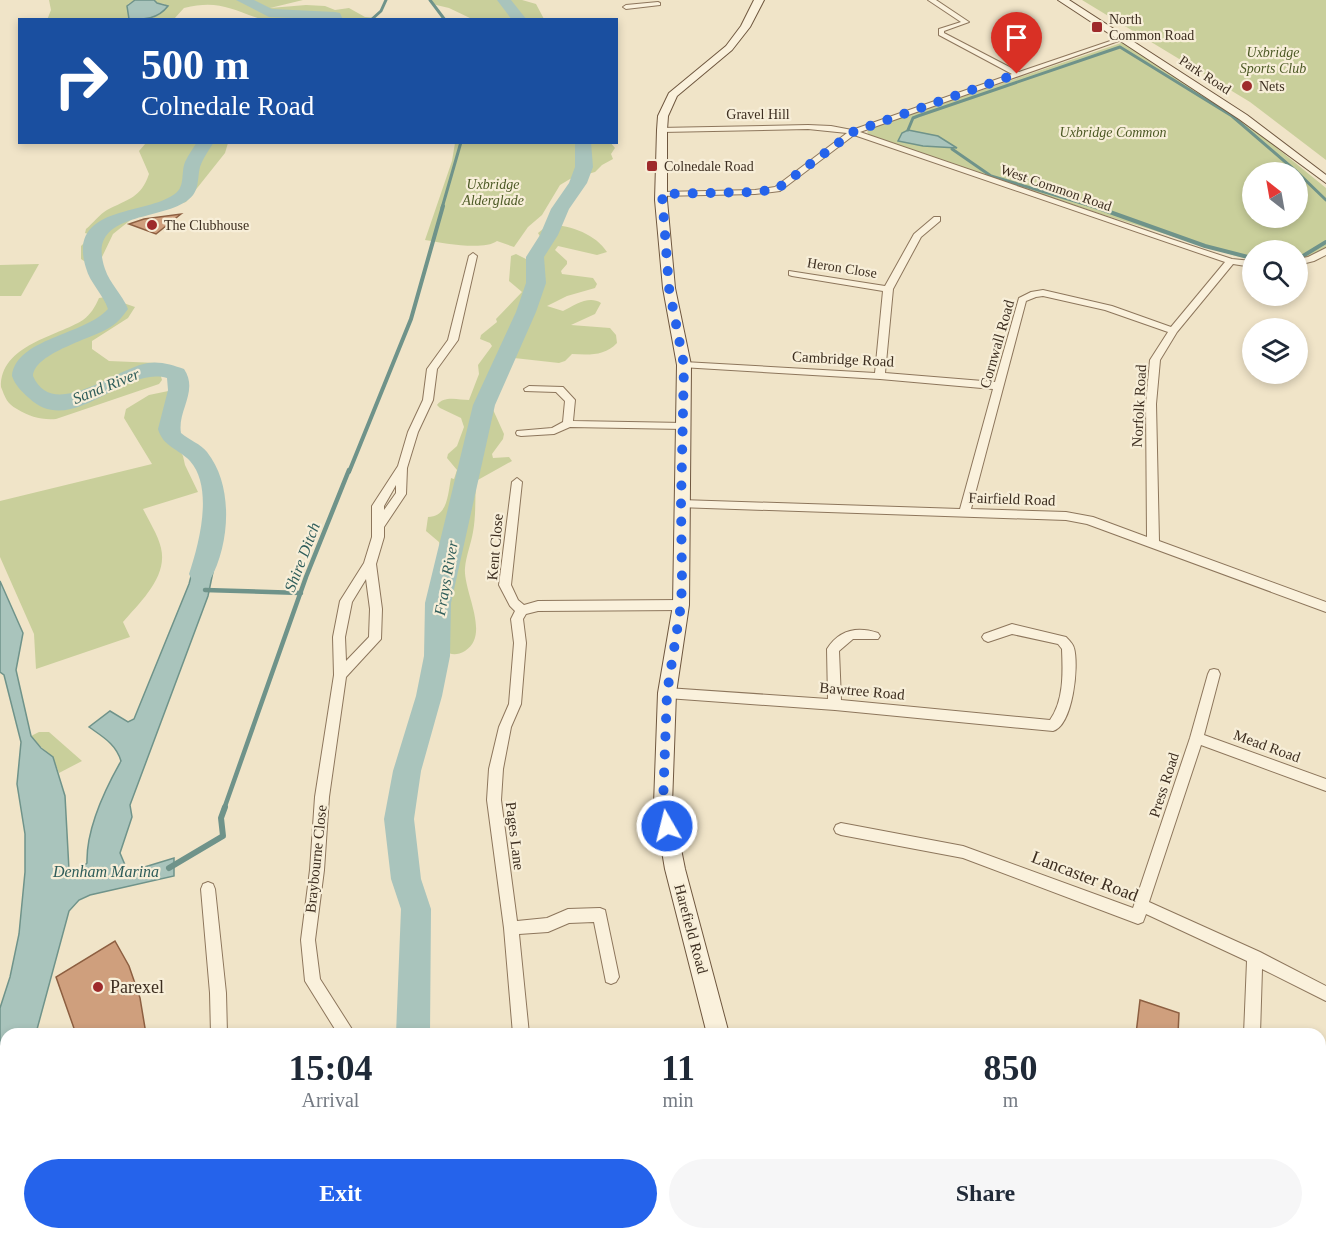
<!DOCTYPE html>
<html lang="en">
<head>
<meta charset="utf-8">
<style>
  body { margin:0; font-family:"Times New Roman",serif; background:#f6f6f7; color:#1f2937; height:100vh; display:flex; flex-direction:column; font-size:22px; white-space:nowrap }
  * { box-sizing:border-box; margin:0 }
  p { font-size:20px; color:#747a83 }
  .icon { flex:none; width:33px; height:33px; fill:none; stroke:currentColor; stroke-width:2; stroke-linecap:round; stroke-linejoin:round }
  .map { position:relative; flex:1; overflow:hidden }
  .drawer { position:absolute; left:0px; top:1028px; width:1326px; height:212px; display:flex; flex-direction:column; background:#fff; border-radius:18px 18px 0 0; box-shadow:0 3px 9px #0003 }
  .drawer>* { flex:none }
  .hud { position:absolute; left:18px; top:18px; width:600px; height:126px; border-radius:0px; box-shadow:0 3px 9px #0003; background:#1a4fa0; color:#fff; overflow:hidden }
  .needle { width:39px; rotate:329deg }
  .buttons { position:absolute; left:1242px; top:162px; display:grid; gap:12px }
  .buttons a { display:grid; place-items:center; width:66px; height:66px; border-radius:50%; background:#fff; box-shadow:0 3px 9px #0003; font-size:30px }
  .pin { position:absolute; display:grid; place-items:center; width:51px; height:51px; color:#fff; margin:-62px -26px; border-radius:50% 50% 50% 0; rotate:-45deg; box-shadow:0 0 6px #0007 }
  .pin .icon { rotate:45deg }
  .me { position:absolute; width:66px; margin:-33px; rotate:352deg; stroke-linejoin:round; filter:drop-shadow(0 0 4px #0008) }
  .turn { display:flex; align-items:center; gap:21px; height:126px; padding:0 24px; font-size:27px }
  .turn .icon { width:78px; height:78px; stroke-width:2.5 }
  .turn b { display:block; font-size:42px; line-height:51px }
  .eta { display:flex; justify-content:space-evenly; align-items:center; height:102px; text-align:center }
  .eta b { font-size:36px; font-weight:700; line-height:42px }
  .action { display:flex; gap:12px; margin-top:auto; padding:12px 24px }
  .action a { flex:1; height:69px; border-radius:36px; background:#2563eb; color:#fff; font-size:24px; font-weight:700; line-height:69px; text-align:center }
  .action a+a { background:#f6f6f7; color:#1f2937 }
  .map>svg:first-child { display:block }
  .green { fill:#c9cf9b; fill-rule:evenodd }
  .water { fill:#a9c4bc; stroke:#6f938a; stroke-width:1.5 }
  .lines { fill:none; stroke-linecap:round; stroke-linejoin:round }
  .stream-far3 { stroke:#6f938a; stroke-width:3 }
  .stream-far2 { stroke:#6f938a; stroke-width:4 }
  .stream-far1 { stroke:#6f938a; stroke-width:4.5 }
  .stream { stroke:#6f938a; stroke-width:6 }
  .river { fill:#a9c4bc; fill-rule:evenodd }
  .building { fill:#cf9f7d; stroke:#8d5f41; stroke-width:1.5 }
  .street-casing { stroke:#8d765c; stroke-width:2 }
  .secondary-casing { stroke:#6f573f; stroke-width:2 }
  .street { fill:#faf1dc; fill-rule:evenodd }
  .secondary { fill:#faf1dc; fill-rule:evenodd }
  .route { stroke:#2563eb; stroke-width:10; stroke-dasharray:0 18 }
  .poi-dot { fill:#9e2a2b; stroke:#f7eed8; stroke-width:2 }
  .labels { text-anchor:middle; dominant-baseline:central; stroke-width:4.5; stroke-linejoin:round; paint-order:stroke }
  .far-poi-label { font-size:14px; fill:#3d2e20; stroke:#f7eed8; text-anchor:start }
  .far-park-label { font-size:14px; font-style:italic; fill:#4d5a26; stroke:#f7eed8 }
  .far-street-label { font-size:14px; fill:#3d2e20; stroke:#f7eed8 }
  .street-label { font-size:15px; fill:#3d2e20; stroke:#f7eed8 }
  .water-label { font-size:16px; font-style:italic; fill:#2f5d5a; stroke:#f7eed8 }
  .near-street-label { font-size:18px; fill:#3d2e20; stroke:#f7eed8 }
  .near-poi-label { font-size:18px; fill:#3d2e20; stroke:#f7eed8; text-anchor:start }
</style>
</head>
<body>
<div class="map">
<svg width="1326" height="1238" viewBox="0 0 1326 1238">
  <rect width="100%" height="100%" fill="#f0e4c8"/>
  <g class="green">
    <path d="M49,0H135L128,4L129,19L47,20L51,10Z"/>
    <path d="M154,0H303L270,8L306,5L325,6L335,10L349,8L365,17L388,19H260C229,8 217,0 184,8L174,19L148,20L160,14L165,4L157,3Z"/>
    <path d="M430,0H522L536,4L544,19H472L449,8L432,4Z"/>
    <path d="M1082,0H1326V160L1250,102Z"/>
    <path d="M1121,43H1126L1238,116L1326,188V251L1311,259L1298,261V250H1252V260L1236,256L1101,214L870,136L867,132L870,128ZM1252,172H1298V218H1252Z"/>
    <path d="M610,142L615,148L611,154L613,159L602,165L595,172L570,179L560,185L542,215L528,227L514,247L497,241C483,251 443,243 425,240L452,161L455,143Z"/>
    <path d="M146,143H228L225,153L186,202L133,218L113,234L102,257L84,261L81,259V246L92,235L85,233L86,229C93,223 100,214 107,210C128,199 141,198 149,174L139,151Z"/>
    <path d="M548,225C568,224 596,234 607,252L597,255L558,246L555,250L567,261V264L561,271L562,274L593,278L597,284L595,288L567,296L547,306L563,311C575,305 589,295 601,303L595,314L571,325L610,328L616,335L617,343C605,356 589,355 572,354L565,361L559,363L514,358L496,381L490,403L504,434L503,439L492,454L493,458L509,457L512,461L476,481C475,498 476,516 473,532C471,544 466,556 465,568C463,591 491,635 465,651C451,659 445,651 434,642L433,630L442,605V553L439,542L426,531L428,517C448,517 448,493 451,478L454,479L457,470L447,458L448,454L457,446L464,427L461,418L440,408L437,405C444,395 459,400 469,400L479,374L478,365L492,346L490,343L480,339L481,335L497,322L496,319L522,292L509,281L511,256L516,254L528,260L541,253L542,240L538,233Z"/>
    <path d="M39,264L21,296H0V265Z"/>
    <path d="M106,297L135,307L128,318L92,341V349L109,361L157,363L162,380L159,384L56,419C41,420 30,417 17,409C7,404 5,397 1,387C0,345 58,336 83,320C91,314 95,307 99,298Z"/>
    <path d="M178,389L184,391L176,408L168,416L164,425L183,456L185,465L198,492L143,509C149,521 158,535 161,548C168,577 140,602 123,622L130,637L36,669L34,634L0,557V501L152,464L124,418L126,409L149,395Z"/>
    <path d="M39,732H49L82,761L59,773C52,752 44,752 31,736Z"/>
  </g>
  <g class="water">
    <path d="M135,0H154L157,3L168,6C158,19 144,20 129,19L127,6Z"/>
    <path d="M908,130L938,136L957,148L923,146L898,141L902,133Z"/>
    <path d="M220,538L208,596L130,805L132,817L120,853L128,872L174,858V876L90,895L79,900L69,911L36,1033L6,1034V1115L0,1130V1008L10,977L19,934L25,872V834L17,784L21,742L4,675L0,672V581L23,633L16,670L31,736L41,748L53,757L65,796L69,870L79,871L87,863C86,830 104,791 121,761C116,744 103,737 89,727L110,711L128,722L134,719L189,584L200,542Z"/>
  </g>
  <g class="lines">
    <g class="stream-far3">
      <path d="M430,0L445,20"/>
      <path d="M371,20L381,11L386,0"/>
      <path d="M908,130L913,118L918,116L1120,47L1232,116L1297,172"/>
      <path d="M952,149L991,176L1098,208"/>
      <path d="M1298,173L1326,200"/>
      <path d="M442,208L461,142"/>
    </g>
    <g class="stream-far2">
      <path d="M1093,206L1205,246L1252,258"/>
      <path d="M1298,259L1326,242"/>
      <path d="M349,472L411,319L443,206"/>
    </g>
    <g class="stream-far1">
      <path d="M205,590L301,593"/>
      <path d="M224,809L306,577L349,470"/>
    </g>
    <path class="stream" d="M169,868L223,836L221,818L225,807"/>
    <g class="river">
      <path d="M236,0H254L272,9L335,12L340,13L343,20L269,17Z"/>
      <path d="M497,0H511L527,20H512Z"/>
      <path d="M197,142H214C209,150 203,158 200,167C197,179 200,191 188,200C160,222 85,211 105,269C110,284 122,294 128,309C123,316 118,322 112,326C93,339 35,352 33,376C53,422 116,368 148,363C160,361 173,365 184,369C199,391 177,411 181,433C189,440 201,444 207,452C234,486 230,544 210,580L201,583L192,580L189,574C199,544 214,488 190,461C179,449 163,447 158,429L168,390L167,378C123,365 72,439 29,398C22,392 15,385 12,376C16,338 85,335 108,309C103,294 90,283 86,268C66,204 148,216 176,193C185,186 181,172 185,162C188,155 193,149 197,142Z"/>
      <path d="M575,142H591L593,167L587,183L569,209L558,235L544,257L546,283L536,312L495,405L451,603L450,656L442,696L421,771L414,819L421,879L431,909L430,1034H396L401,909L391,879L384,819L393,771L416,696L424,656L425,603L473,405L516,312L526,283V257L540,235L551,209L569,183L575,167Z"/>
      <path d="M418,1233H454L456,1238H418Z"/>
    </g>
  </g>
  <g class="building">
    <path d="M181,214L156,234L129,224L144,219Z"/>
    <path d="M115,941L129,966L140,998L146,1034H76L56,977Z"/>
    <path d="M1140,1000L1179,1013L1178,1034H1136Z"/>
  </g>
  <g class="lines">
    <g class="street-casing">
      <g id="street">
        <path d="M928,0H936L969,22L944,31V33L1019,72L1122,37L1127,38L860,132L1171,239L1232,259L1252,261V267L1233,264L1177,332L1160,360L1156,404L1159,541L1326,602V612L1087,524L1066,520L677,507L676,504L677,501L681,500L960,509L993,389L880,379L681,367V363L684,362L875,373L883,291L792,276L789,275V271L885,286L914,234L934,217H940V221L921,237L893,289L885,373L995,382L1019,298L1031,292L1043,290L1112,306L1171,327L1225,262L854,135L780,191L755,194L658,196V192H661L755,190L775,187L847,133L808,129L662,132H659V128L808,125L831,126L852,130L1012,74L939,35V29L961,22ZM1043,296L1105,310L1168,332L1150,360L1146,404L1147,537L1093,517L1066,512L971,509L1026,301L1036,297Z"/>
        <path d="M658,2L660,3V5L626,9L623,7L626,5Z"/>
        <path d="M1326,248V255L1314,261L1298,265V259L1308,257Z"/>
        <path d="M473,253L477,256L458,340L437,369L433,400L418,432L407,468L406,494L384,527V537L376,564L382,609L381,639L346,677L329,797L324,870L315,940L320,979L355,1034H338L305,981L301,940L310,870L315,797L334,675L333,637L340,601L364,563L372,537V506L398,466L408,432L423,400L427,369L448,340L469,256ZM396,485V493L384,510V506ZM366,579L370,609L369,637L346,661L345,637L352,602Z"/>
        <path d="M529,386L563,387L575,400L573,421L684,423L689,426L684,429L570,427L554,434L521,436L517,435L516,433L517,431L552,428L563,422L565,401L556,392L525,391L524,389Z"/>
        <path d="M517,478L522,482L511,585L518,600L524,605L538,601L681,600L687,605L681,610L538,611L526,614L523,619L526,643L521,704L511,727L503,769L501,800L517,921L547,918L568,909L600,908L605,910L619,977L616,982L611,984L606,982L594,922L569,923L548,932L519,934L529,1034H513L504,928L487,800L489,769L499,727L509,704L514,643L511,619L515,611L510,606L499,585L512,482Z"/>
        <path d="M1012,624L1066,637C1069,640 1073,644 1074,648C1079,666 1073,725 1053,731L835,710L667,698L663,697L661,693L663,689L667,688L828,699L827,649C839,630 857,626 878,633L880,636L878,639H853L839,651L841,700L1050,720C1064,700 1063,673 1062,649L1058,644L1012,634L988,642L984,640L982,637L984,634Z"/>
        <path d="M1214,669L1218,670L1220,674L1204,735L1326,779V791L1201,745L1149,902L1260,952L1326,986V1001L1262,969L1260,1034H1244L1247,961L1146,914L1143,922L1138,924L963,858L841,835L836,833L834,829L836,825L841,823L963,846L1133,908L1190,738L1208,674L1210,670Z"/>
        <path d="M208,882L213,884L215,889L226,993L227,1034H211L210,993L201,889L203,884Z"/>
        <path d="M191,1233H214L216,1238H189Z"/>
        <rect x="398" y="1233" width="18" height="5"/>
        <path d="M1236,1233H1254L1253,1238H1235Z"/>
      </g>
    </g>
    <g class="secondary-casing">
      <g id="secondary">
        <path d="M754,0H764L750,27L732,50L677,96L668,116L667,130V200L675,288L691,365L689,605L676,693L672,804L685,869L729,1034H707L665,869L654,804L658,693L673,605L677,365L663,288L655,200L657,130L658,116L669,93L726,46L741,26Z"/>
        <path d="M1058,0H1069L1247,115L1326,175V183L1239,119Z"/>
        <path d="M743,1233H767L768,1238H744Z"/>
      </g>
    </g>
    <use href="#street" class="street"/>
    <use href="#secondary" class="secondary"/>
  </g>
  <g class="lines">
    <path class="route" d="M667,826L663,804L667,693L681,605L682,582L681,504L684,365L669,288L662,194L755,192L777,189L853,132L1017,74"/>
  </g>
  <g class="poi-dot">
    <rect x="1091" y="21" width="12" height="12" rx="3"/>
    <circle cx="1247" cy="86" r="6"/>
    <rect x="646" y="160" width="12" height="12" rx="3"/>
    <circle cx="152" cy="225" r="6"/>
    <circle cx="98" cy="987" r="6"/>
  </g>
  <g class="labels">
    <g class="far-poi-label">
      <text x="1109" y="19">North<tspan x="1109" dy="16">Common Road</tspan></text>
      <text x="1259" y="86">Nets</text>
      <text x="664" y="166">Colnedale Road</text>
      <text x="164" y="225">The Clubhouse</text>
    </g>
    <g class="far-park-label">
      <text x="1273" y="52">Uxbridge<tspan x="1273" dy="16">Sports Club</tspan></text>
      <text x="1113" y="132">Uxbridge Common</text>
      <text x="493" y="184">Uxbridge<tspan x="493" dy="16">Alderglade</tspan></text>
    </g>
    <g class="far-street-label">
      <text transform="translate(1205 75) rotate(33)">Park Road</text>
      <text x="758" y="114">Gravel Hill</text>
      <text transform="translate(1056 188) rotate(19)">West Common Road</text>
      <text transform="translate(842 268) rotate(9)">Heron Close</text>
    </g>
    <g class="street-label">
      <text transform="translate(997 344) rotate(-74)">Cornwall Road</text>
      <text transform="translate(843 359) rotate(3)">Cambridge Road</text>
      <text transform="translate(1139 406) rotate(-87)">Norfolk Road</text>
      <text transform="translate(1012 499) rotate(2)">Fairfield Road</text>
      <text transform="translate(495 547) rotate(-85)">Kent Close</text>
      <text transform="translate(862 691) rotate(5)">Bawtree Road</text>
      <text transform="translate(1267 746) rotate(20)">Mead Road</text>
      <text transform="translate(1164 785) rotate(-72)">Press Road</text>
      <text transform="translate(515 836) rotate(83)">Pages Lane</text>
      <text transform="translate(316 859) rotate(-84)">Braybourne Close</text>
      <text transform="translate(691 929) rotate(75)">Harefield Road</text>
    </g>
    <g class="water-label">
      <text transform="translate(106 386) rotate(-22)">Sand River</text>
      <text transform="translate(302 557) rotate(-69)">Shire Ditch</text>
      <text transform="translate(446 578) rotate(-80)">Frays River</text>
      <text x="106" y="871">Denham Marina</text>
    </g>
    <g class="near-street-label">
      <text transform="translate(1085 876) rotate(21)">Lancaster Road</text>
    </g>
    <g class="near-poi-label">
      <text x="110" y="987">Parexel</text>
    </g>
  </g>
</svg>
<div class="buttons">
<a><svg class="needle" viewBox="-14 -14 28 28"><path d="M0-13l5 13h-10z" fill="#e53935"/><path d="M0 13l5-13h-10z" fill="#747a83"/></svg></a>
<a><svg class="icon" aria-label="search" viewBox="0 0 24 24"><circle cx="10" cy="10" r="6"/><path d="M15 15l6 6"/></svg></a>
<a><svg class="icon" aria-label="layers" viewBox="0 0 24 24"><path d="M12 4l9 5-9 5-9-5zM3 14l9 5 9-5"/></svg></a>
</div>
<div class="pin" style="left:1017px;top:74px;background:#d93025"><svg class="icon" aria-label="arrive" viewBox="0 0 24 24"><path d="M6 21V4h12l-3 4 3 4H6"/></svg></div>
<svg class="me" style="left:667px;top:826px" viewBox="-20 -20 40 40"><circle r="17" fill="#2563eb" stroke="#fff" stroke-width="3"/><path d="M0-11L8 9 0 5-8 9z" fill="#fff"/></svg>
<div class="hud">
<div class="turn"><svg class="icon" aria-label="right" viewBox="0 0 24 24"><path d="M7 20v-9h11M14 6l5 5-5 5"/></svg><div><b>500 m</b>Colnedale Road</div></div>
</div>
<section class="drawer">
<div class="eta">
<div><b>15:04</b><p>Arrival</p></div>
<div><b>11</b><p>min</p></div>
<div><b>850</b><p>m</p></div>
</div>
<div class="action"><a>Exit</a><a>Share</a></div>
</section>
</div>
</body>
</html>
